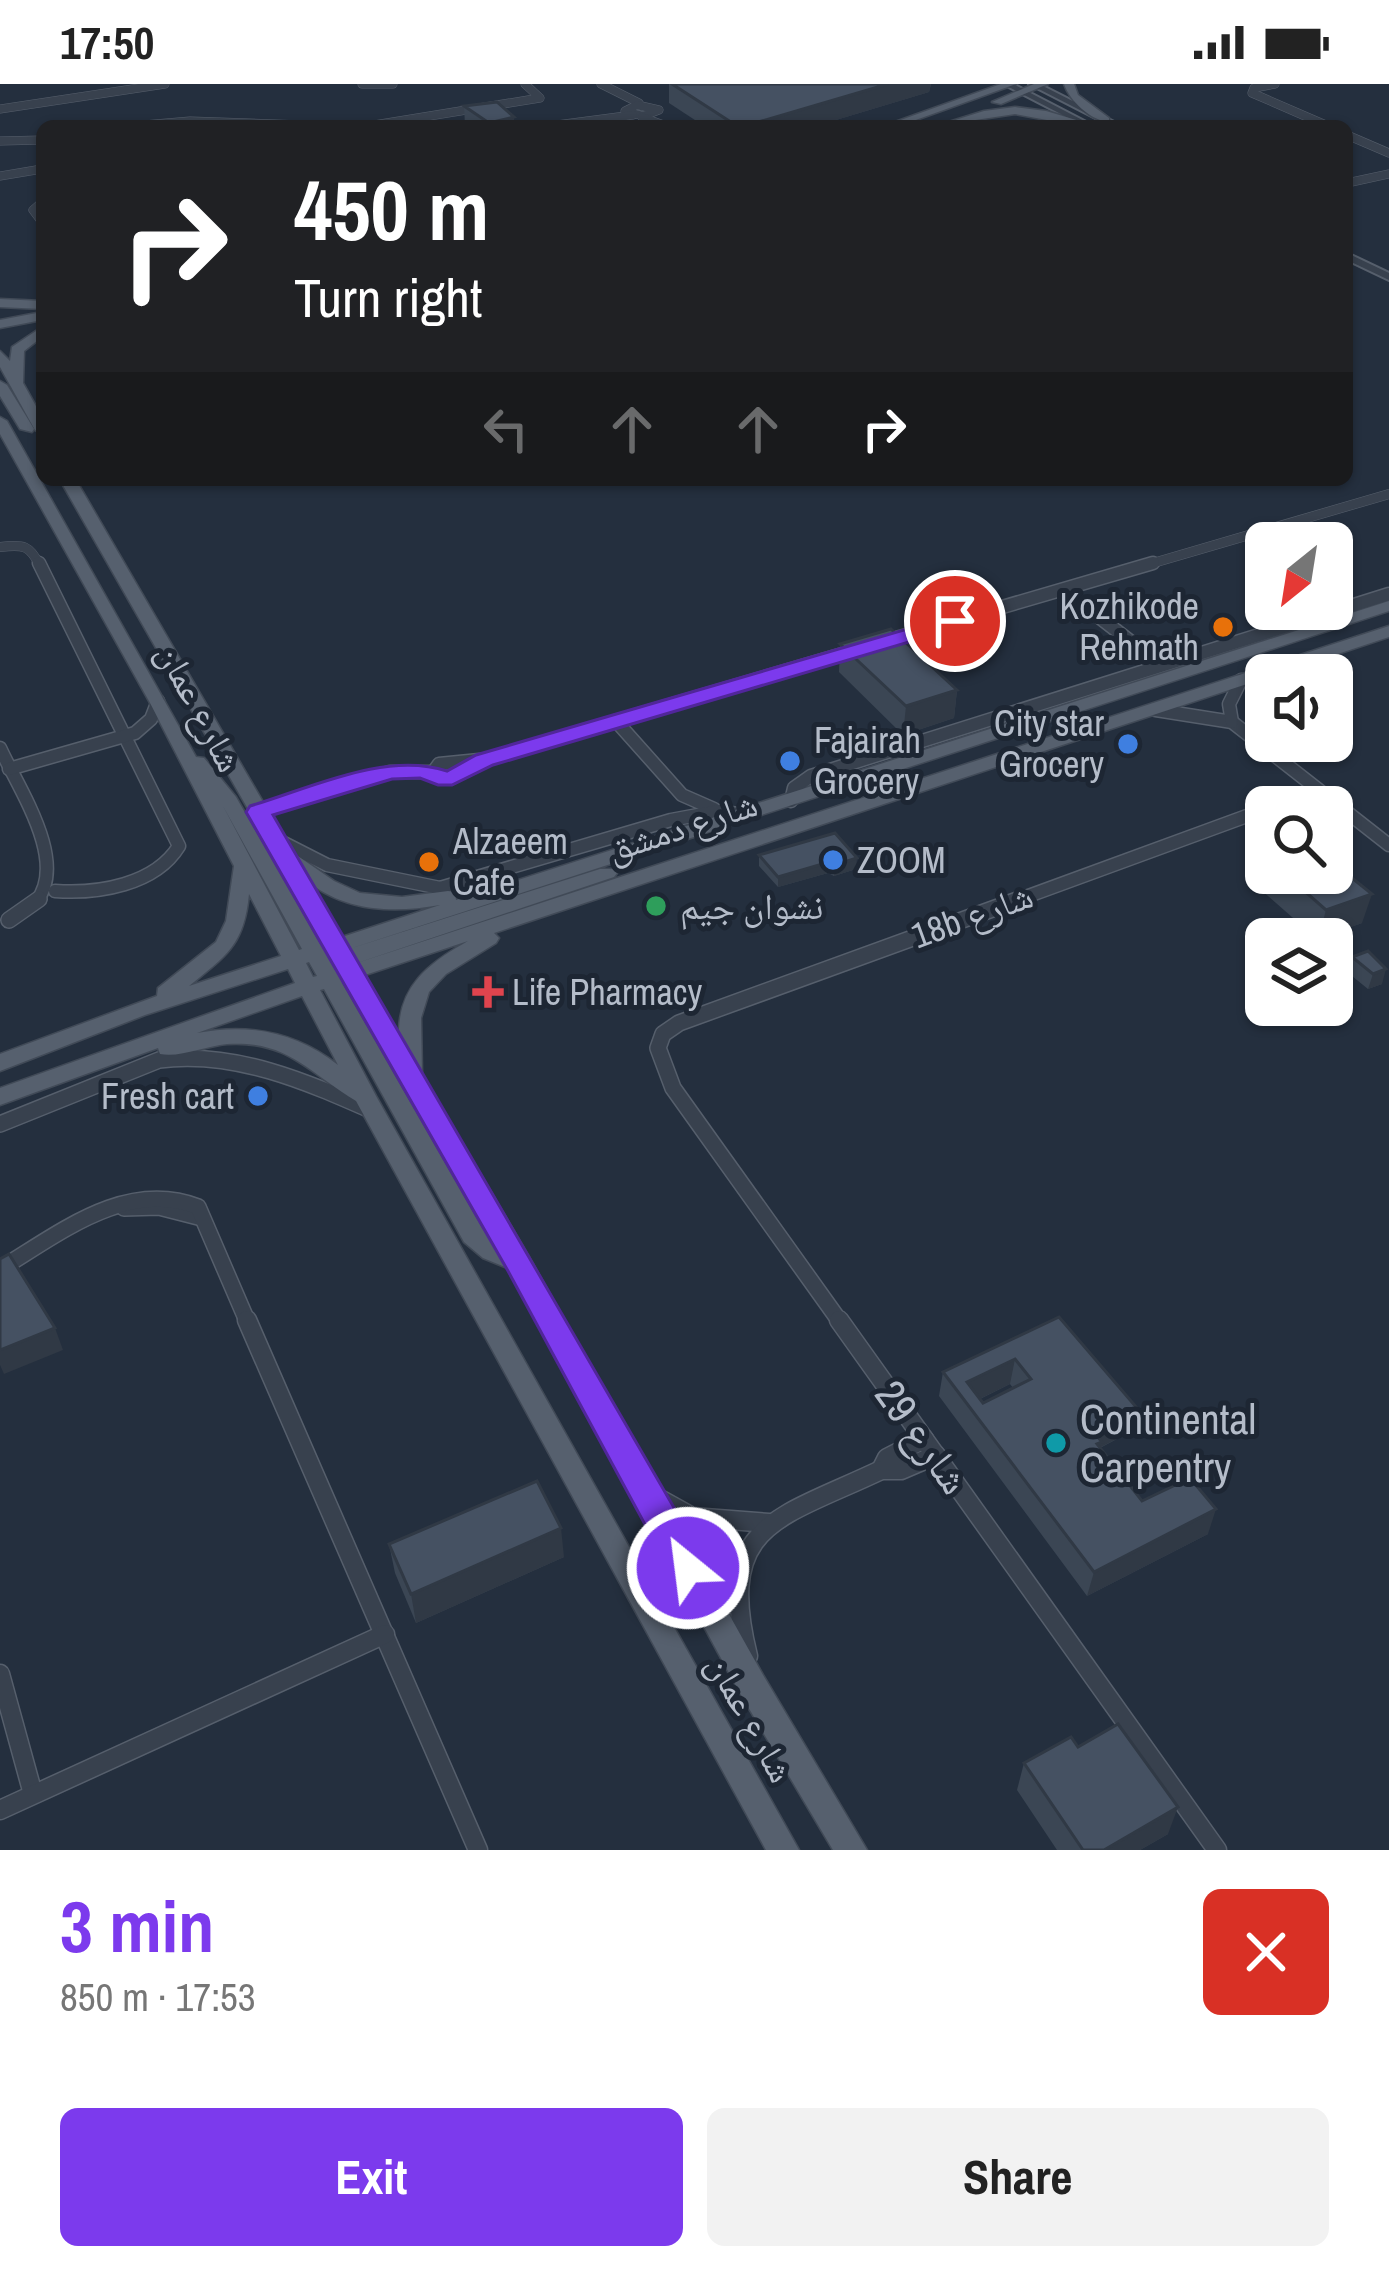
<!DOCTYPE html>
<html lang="en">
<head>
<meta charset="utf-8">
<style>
  body { margin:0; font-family:"Archivo Narrow","Noto Naskh Arabic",sans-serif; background:#f2f2f2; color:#222; height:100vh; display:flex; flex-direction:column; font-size:45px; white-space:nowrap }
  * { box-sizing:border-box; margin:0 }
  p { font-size:39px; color:#767676 }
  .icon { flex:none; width:66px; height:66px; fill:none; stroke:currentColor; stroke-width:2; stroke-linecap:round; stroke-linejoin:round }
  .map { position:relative; height:1766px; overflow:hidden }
  .side { display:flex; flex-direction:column; background:#fff; flex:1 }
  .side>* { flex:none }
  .hud { position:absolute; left:36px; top:36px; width:1317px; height:366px; border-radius:18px; box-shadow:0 3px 9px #0004; background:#202124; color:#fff; overflow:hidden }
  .needle { width:78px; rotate:210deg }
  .buttons { position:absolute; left:1245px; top:438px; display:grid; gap:24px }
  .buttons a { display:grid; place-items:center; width:108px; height:108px; border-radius:18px; background:#fff; box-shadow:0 3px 9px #0004; font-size:60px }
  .pin { position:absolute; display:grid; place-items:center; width:102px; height:102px; color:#fff; margin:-51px; border:6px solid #fff; border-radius:50%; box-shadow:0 3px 12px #0007 }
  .me { position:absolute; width:132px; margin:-66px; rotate:331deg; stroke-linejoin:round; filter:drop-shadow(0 0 9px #0008) }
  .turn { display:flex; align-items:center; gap:42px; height:252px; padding:0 60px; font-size:54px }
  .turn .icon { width:156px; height:156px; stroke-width:2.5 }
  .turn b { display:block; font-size:84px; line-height:102px }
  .lanes { display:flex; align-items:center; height:114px; padding:0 60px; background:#0003; justify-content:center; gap:60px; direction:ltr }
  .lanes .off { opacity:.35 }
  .round { display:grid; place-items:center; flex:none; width:126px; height:126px; border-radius:18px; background:#f2f2f2 }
  .head { display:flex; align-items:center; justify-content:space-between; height:204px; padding:0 60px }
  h1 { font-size:72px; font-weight:700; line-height:90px; color:#7c3aed }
  .cta { display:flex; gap:24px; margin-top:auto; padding:24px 60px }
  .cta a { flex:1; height:138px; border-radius:18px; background:#7c3aed; color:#fff; font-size:48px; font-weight:700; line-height:138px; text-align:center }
  .cta a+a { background:#f2f2f2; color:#222 }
  .status { display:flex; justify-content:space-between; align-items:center; height:84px; padding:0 60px; background:#fff; direction:ltr }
  .status svg { height:33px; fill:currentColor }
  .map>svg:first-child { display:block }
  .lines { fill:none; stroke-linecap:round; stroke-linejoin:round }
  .minor-far4-casing { stroke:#565f6c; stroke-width:9 }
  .minor-far3-casing { stroke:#565f6c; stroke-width:10 }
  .minor-far2-casing { stroke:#565f6c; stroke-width:15 }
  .minor-far1-casing { stroke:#565f6c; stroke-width:18 }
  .minor-casing { stroke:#565f6c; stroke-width:21 }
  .tertiary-casing { stroke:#565f6c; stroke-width:4 }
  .primary-casing { stroke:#414a57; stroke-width:3 }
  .minor-far4 { stroke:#38414e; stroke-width:8 }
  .minor-far3 { stroke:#38414e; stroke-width:9 }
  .minor-far2 { stroke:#38414e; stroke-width:12 }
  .minor-far1 { stroke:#38414e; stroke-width:15 }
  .minor { stroke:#38414e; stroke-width:18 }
  .tertiary { fill:#38414e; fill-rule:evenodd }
  .primary { fill:#56606e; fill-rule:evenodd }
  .wall { fill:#3b4654; fill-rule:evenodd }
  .shaded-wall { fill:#303945 }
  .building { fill:#455162; stroke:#303945; stroke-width:3; fill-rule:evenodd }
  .route { fill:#7c3aed; stroke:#51269a; stroke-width:3 }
  .food-dot { fill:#e8710a; stroke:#1d2633; stroke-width:4.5 }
  .shop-dot { fill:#3f7fe0; stroke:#1d2633; stroke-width:4.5 }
  .leisure-dot { fill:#2e9e5b; stroke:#1d2633; stroke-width:4.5 }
  .health-dot { fill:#e0444e; stroke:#1d2633; stroke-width:4.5 }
  .culture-dot { fill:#0f9aa8; stroke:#1d2633; stroke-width:4.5 }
  .labels { text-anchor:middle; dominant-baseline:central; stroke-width:10; stroke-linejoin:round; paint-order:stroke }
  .poi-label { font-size:36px; fill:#b4bcc9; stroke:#1d2633; text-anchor:start }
  .street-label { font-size:36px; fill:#b4bcc9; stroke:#1d2633 }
  .near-poi-label { font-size:42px; fill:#b4bcc9; stroke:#1d2633; text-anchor:start }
  .near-street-label { font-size:42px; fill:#b4bcc9; stroke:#1d2633 }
</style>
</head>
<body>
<div class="status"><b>17:50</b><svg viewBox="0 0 49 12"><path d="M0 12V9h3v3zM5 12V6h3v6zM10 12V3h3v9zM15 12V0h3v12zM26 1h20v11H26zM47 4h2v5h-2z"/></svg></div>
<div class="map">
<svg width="1389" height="1766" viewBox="0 0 1389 1766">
  <rect width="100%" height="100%" fill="#242f3e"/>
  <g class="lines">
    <g class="minor-far4-casing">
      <g id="minor-far4">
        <path d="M362,0H393"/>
        <path d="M601,0L639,19"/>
        <path d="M1275,0L1254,4L1252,9L1328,42"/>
        <path d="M637,21L659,26L643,32L625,27Z"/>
        <path d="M0,25L165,0"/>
        <path d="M642,33L666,42"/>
        <path d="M132,42L190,37L331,42"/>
        <path d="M368,42L540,14L525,0"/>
        <path d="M549,42L633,31"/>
        <path d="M1347,51L1389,69"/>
        <path d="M0,57L42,56"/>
        <path d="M0,92L42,85"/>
        <path d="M1347,99L1389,90"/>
        <path d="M42,118L33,126L42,138"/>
      </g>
    </g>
    <g class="minor-far3-casing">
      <g id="minor-far3">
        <path d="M0,463C23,460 30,461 40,482"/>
        <path d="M1143,482L1389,410"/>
      </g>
    </g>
    <g class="minor-far2-casing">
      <g id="minor-far2">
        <path d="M39,479L179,762C155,801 98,810 55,807"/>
        <path d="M1064,506L1139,564L1175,577"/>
        <path d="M886,557L1153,479"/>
        <path d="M1156,626L1232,638L1389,761"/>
        <path d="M616,637L682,711L714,725"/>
        <path d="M1232,638L1229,620L1241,596"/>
        <path d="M0,664C18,704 69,777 36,818"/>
        <path d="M479,676H484L452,694L432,690L439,680Z"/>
        <path d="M484,676L853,567"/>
        <path d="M9,685L135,649L151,635L158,617"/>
        <path d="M791,717L794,704L811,692L1389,510"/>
        <path d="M1270,723L1322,709"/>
        <path d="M259,728L390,688H431"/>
        <path d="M276,755L327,781L440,804L671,736L719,727L743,731"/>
        <path d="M1012,818L1266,725"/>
      </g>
    </g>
    <g class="minor-far1-casing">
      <g id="minor-far1">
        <path d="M9,836L39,815"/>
        <path d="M0,1040L159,976C235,966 307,998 375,1028"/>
        <path d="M124,1124L159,1123L202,1134"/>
        <path d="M0,1185C60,1149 126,1095 198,1123L248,1239"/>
        <path d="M841,1239L673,1004L658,964L663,950L679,939L1020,815"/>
      </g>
    </g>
    <g class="minor-casing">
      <g id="minor">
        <path d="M247,1236L478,1766"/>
        <path d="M839,1236L1217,1766"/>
        <path d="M881,1386L887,1374L924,1355"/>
        <path d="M654,1412L692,1433L769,1439"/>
        <path d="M748,1572C715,1439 778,1435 881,1386H901L936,1371"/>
        <path d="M0,1590L33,1710"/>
        <path d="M0,1726L385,1550"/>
      </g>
    </g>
    <g class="tertiary-casing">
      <g id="tertiary">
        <path d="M1003,0H1013L1094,42H1084Z"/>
        <path d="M1029,0H1039L1122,42H1111Z"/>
        <path d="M1347,169L1389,189V196L1347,176Z"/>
      </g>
    </g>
    <g class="primary-casing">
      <g id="primary">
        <path d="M1001,0H1016L899,42H884Z"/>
        <path d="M1034,0H1048L1001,20L992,18Z"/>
        <path d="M1064,0H1074L1078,11L1109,34V38C1091,37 1070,17 1064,0Z"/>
        <path d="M1015,23L1046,27L1093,41L1079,42L1015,30L936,42L984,27Z"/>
        <path d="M0,215L42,217V225L0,223Z"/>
        <path d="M42,228V236L0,244V236Z"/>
        <path d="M42,243V253L24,267L23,299L42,333V350L35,346L0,283V267L10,277L12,263Z"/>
        <path d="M0,297L7,301L34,345L32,348L20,345L0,312Z"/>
        <path d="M0,333L7,337L196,673L204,674L236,713L320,860L324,858L60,396H76L292,768L334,797L360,809L402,813L448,807L455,808L456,816L1389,517V527L349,865L600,785H614L617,789L614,793L357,879L1389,542V553L494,849L499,854L496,859L446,890L429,908L421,934L422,991L528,1171L763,1591L867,1766H833L741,1611L510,1185L483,1174L464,1158L324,905L320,906L376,1012L799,1766H766L356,1017C309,989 288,956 227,960C205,962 180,974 160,970L158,964L0,1021V1004L295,899L288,885L145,931L0,987V970L157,912L158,904L216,858L226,837L234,782L149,617L0,350ZM223,722L302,865L299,866ZM311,800C349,828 395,829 440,821L342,853ZM249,810L281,872L189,902C227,871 244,861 249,810ZM468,857C429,879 398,902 399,951L365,891ZM331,871L339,885L335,886L327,872ZM309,878L317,892L313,893L306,879ZM346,897L492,1153L482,1144L342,899ZM302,912L338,981C296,948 249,939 197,949Z"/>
      </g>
    </g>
    <use href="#minor-far4" class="minor-far4"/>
    <use href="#minor-far3" class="minor-far3"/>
    <use href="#minor-far2" class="minor-far2"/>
    <use href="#minor-far1" class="minor-far1"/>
    <use href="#minor" class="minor"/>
    <use href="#tertiary" class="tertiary"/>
    <use href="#primary" class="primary"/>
  </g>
  <g class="wall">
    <path d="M669,0H931L929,8L816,42H704L669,19Z"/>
    <path d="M464,22L514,33V42H465Z"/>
    <path d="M840,560L957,606L954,634L903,651L839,588Z"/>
    <path d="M835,749L856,785L834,792L828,789L778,803L759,782V771Z"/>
    <path d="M1266,766V789H1332L1362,839L1317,855L1252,798L1260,768Z"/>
    <path d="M1368,867L1382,900L1368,905L1347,888L1352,873Z"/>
    <path d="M1059,1233L1137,1324L1130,1348L1100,1364L1142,1417L1208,1450L1087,1512L939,1312L943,1288ZM1010,1300L1013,1304L983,1319L980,1315Z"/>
    <path d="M389,1460L564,1473L416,1539L395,1489Z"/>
    <path d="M1078,1663L1168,1750L1140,1766H1057L1017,1706L1024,1679Z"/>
  </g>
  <g class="shaded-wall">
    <path d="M888,0H931L929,8L816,42H745Z"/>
    <path d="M514,33V42H489V39Z"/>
    <path d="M957,606L954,634L903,651L906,622Z"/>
    <path d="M857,774L856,785L834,792L835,781Z"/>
    <path d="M829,778L828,789L778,803V793Z"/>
    <path d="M1372,810L1362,839L1318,855L1326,826Z"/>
    <path d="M1386,885L1382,900L1368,905L1373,890Z"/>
    <path d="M55,1244L63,1266L4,1290L0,1281V1266Z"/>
    <path d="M1015,1275L1010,1300L967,1321V1298Z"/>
    <path d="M1137,1324L1130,1348L1101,1363L1096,1382L1092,1346Z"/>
    <path d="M1216,1425L1208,1450L1087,1512L1094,1488Z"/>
    <path d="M561,1444L564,1473L416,1539L411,1510Z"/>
    <path d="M1178,1723L1168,1750L1140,1766H1104Z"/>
  </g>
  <g class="building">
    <path d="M672,0H888L745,42H737Z"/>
    <path d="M497,18L514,33L489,39L464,22Z"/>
    <path d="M891,545L957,606L906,622L840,560Z"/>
    <path d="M835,749L857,774L835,781L829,778L778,793L759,771Z"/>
    <path d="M1332,778L1372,810L1326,826L1284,789H1332Z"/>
    <path d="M1368,867L1386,885L1373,890L1352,873Z"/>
    <path d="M9,1170L55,1244L0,1266V1175Z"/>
    <path d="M1059,1233L1137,1324L1092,1346L1102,1358L1097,1360L1142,1417L1190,1394L1216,1425L1094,1488L943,1288ZM1015,1275L1031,1295L983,1319L967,1298Z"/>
    <path d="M537,1397L561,1444L411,1510L389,1460Z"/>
    <path d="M1118,1640L1178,1723L1104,1766H1083L1024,1679L1071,1653L1078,1663Z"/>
  </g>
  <path class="route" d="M955,531L966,537L963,542L493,681L452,701H438L420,694L392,695L273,731L702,1472L707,1484L702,1496L688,1501L675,1496L508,1187L246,728L250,722C311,704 385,667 447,687L476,671Z"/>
  <g class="food-dot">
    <circle cx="1223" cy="543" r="12"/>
    <circle cx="429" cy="778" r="12"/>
  </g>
  <g class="shop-dot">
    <circle cx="1128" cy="660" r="12"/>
    <circle cx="790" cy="677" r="12"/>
    <circle cx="833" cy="776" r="12"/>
    <circle cx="258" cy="1012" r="12"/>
  </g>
  <circle class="leisure-dot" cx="656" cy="822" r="12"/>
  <path class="health-dot" d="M482 890h12v12h12v12h-12v12h-12v-12h-12v-12h12z"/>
  <circle class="culture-dot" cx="1056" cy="1359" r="12"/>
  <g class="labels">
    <g class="poi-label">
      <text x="1199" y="522" text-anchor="end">Kozhikode<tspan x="1199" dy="41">Rehmath</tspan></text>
      <text x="1104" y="639" text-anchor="end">City star<tspan x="1104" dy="41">Grocery</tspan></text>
      <text x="814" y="656">Fajairah<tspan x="814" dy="41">Grocery</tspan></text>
      <text x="453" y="757">Alzaeem<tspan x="453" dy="41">Cafe</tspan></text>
      <text x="857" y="776">ZOOM</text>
      <text x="680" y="822">نشوان جيم</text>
      <text x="512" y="908">Life Pharmacy</text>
      <text x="234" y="1012" text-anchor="end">Fresh cart</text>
    </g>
    <g class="street-label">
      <text transform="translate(200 623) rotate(62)">شارع عمان</text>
      <text transform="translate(682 742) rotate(-18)">شارع دمشق</text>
      <text transform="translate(972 831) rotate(-20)">18b شارع</text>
      <text transform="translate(751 1634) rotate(61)">شارع عمان</text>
    </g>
    <g class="near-poi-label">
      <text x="1080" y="1335">Continental<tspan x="1080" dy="48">Carpentry</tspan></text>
    </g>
    <g class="near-street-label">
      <text transform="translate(923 1353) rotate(54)">شارع 29</text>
    </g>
  </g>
</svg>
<div class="buttons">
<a><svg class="needle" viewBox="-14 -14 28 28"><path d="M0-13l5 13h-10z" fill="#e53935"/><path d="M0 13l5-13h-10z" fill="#767676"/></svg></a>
<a><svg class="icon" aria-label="sound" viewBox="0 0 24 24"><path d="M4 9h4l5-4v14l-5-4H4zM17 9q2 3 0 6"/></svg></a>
<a><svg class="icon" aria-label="search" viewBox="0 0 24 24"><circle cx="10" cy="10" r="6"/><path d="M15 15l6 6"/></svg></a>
<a><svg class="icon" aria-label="layers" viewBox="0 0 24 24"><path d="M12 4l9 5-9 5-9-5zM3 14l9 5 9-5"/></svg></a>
</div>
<div class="pin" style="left:955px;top:537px;background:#d93025"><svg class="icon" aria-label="arrive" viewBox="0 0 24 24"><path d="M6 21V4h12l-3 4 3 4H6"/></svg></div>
<svg class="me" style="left:688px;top:1484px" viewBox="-20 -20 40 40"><circle r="17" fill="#7c3aed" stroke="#fff" stroke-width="3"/><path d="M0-11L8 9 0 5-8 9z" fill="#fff"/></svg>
<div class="hud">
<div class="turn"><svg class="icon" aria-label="right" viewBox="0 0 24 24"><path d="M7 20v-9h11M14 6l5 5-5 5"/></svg><div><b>450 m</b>Turn right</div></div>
<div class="lanes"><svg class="icon off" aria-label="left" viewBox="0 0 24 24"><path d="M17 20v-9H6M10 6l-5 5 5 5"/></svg><svg class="icon off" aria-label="ahead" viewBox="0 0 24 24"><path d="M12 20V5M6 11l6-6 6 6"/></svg><svg class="icon off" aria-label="ahead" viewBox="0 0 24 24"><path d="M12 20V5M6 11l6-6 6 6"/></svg><svg class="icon" aria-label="right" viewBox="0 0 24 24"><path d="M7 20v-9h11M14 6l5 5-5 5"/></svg></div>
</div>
</div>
<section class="side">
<div class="head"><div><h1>3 min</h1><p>850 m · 17:53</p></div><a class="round" style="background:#d93025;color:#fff"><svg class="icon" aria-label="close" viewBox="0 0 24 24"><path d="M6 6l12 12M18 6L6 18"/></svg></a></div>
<div class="cta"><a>Exit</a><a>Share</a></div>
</section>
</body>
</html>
